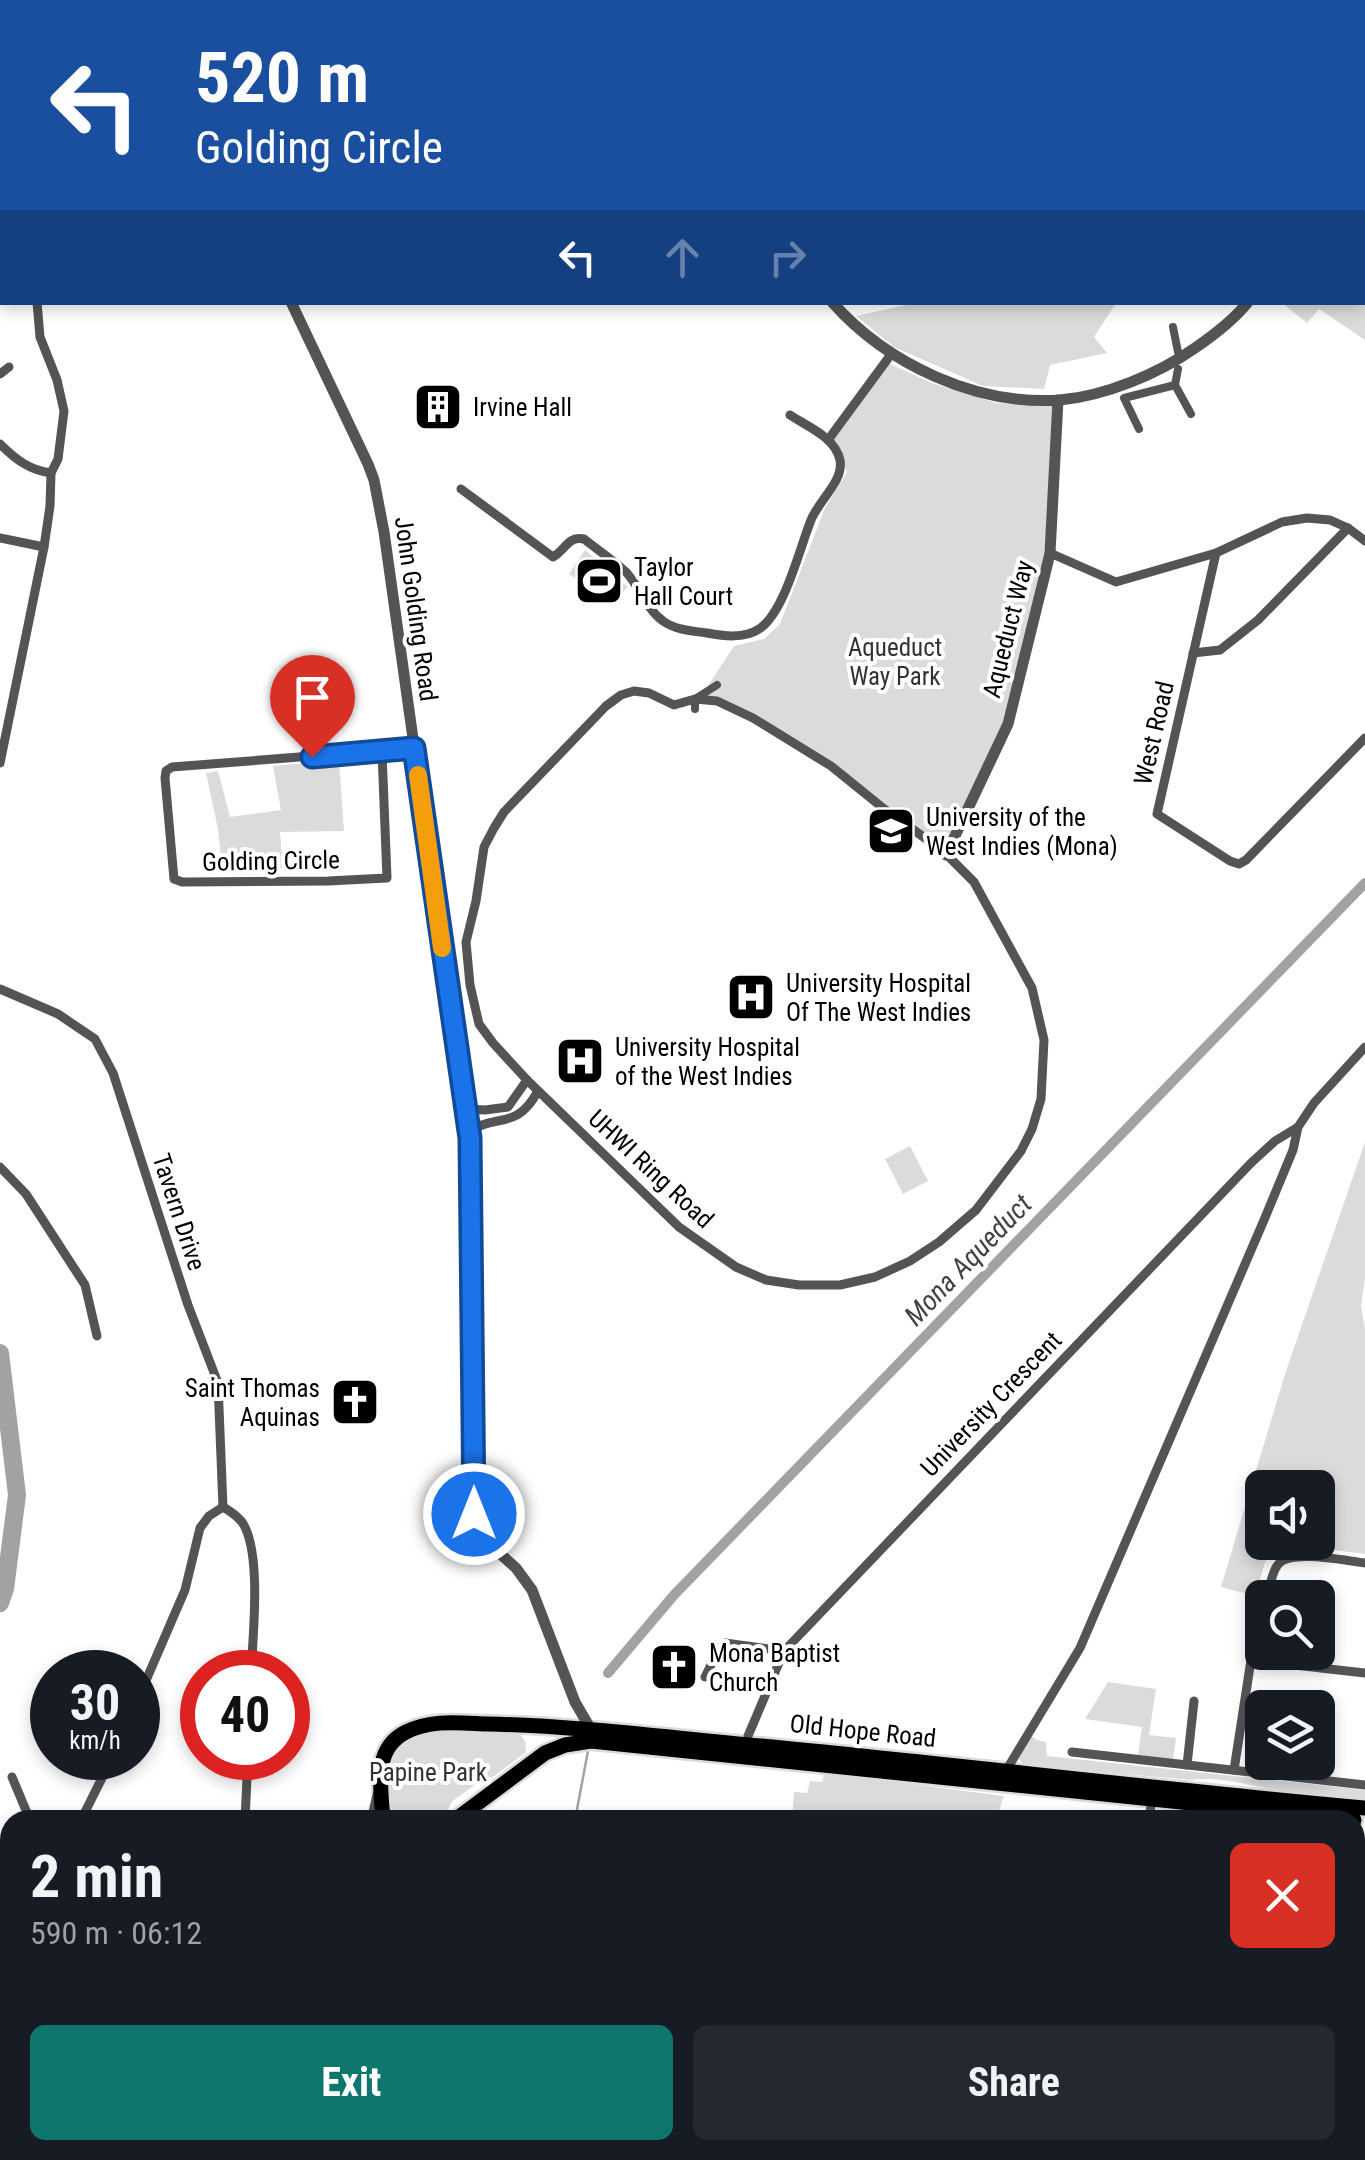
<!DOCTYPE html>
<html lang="en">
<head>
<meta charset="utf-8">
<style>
  body { margin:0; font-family:"Roboto Condensed",sans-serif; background:#242831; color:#f1f3f6; height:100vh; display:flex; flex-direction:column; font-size:38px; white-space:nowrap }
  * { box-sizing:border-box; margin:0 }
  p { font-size:32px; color:#9ea1a6 }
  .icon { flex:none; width:55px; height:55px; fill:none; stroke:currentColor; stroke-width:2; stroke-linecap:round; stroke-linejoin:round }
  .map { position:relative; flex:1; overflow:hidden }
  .sheet { position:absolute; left:0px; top:1810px; width:1365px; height:350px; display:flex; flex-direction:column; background:#171b24; border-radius:30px 30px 0 0; box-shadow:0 5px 15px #0003 }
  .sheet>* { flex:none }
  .hud { position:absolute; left:0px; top:0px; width:1365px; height:305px; box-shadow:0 5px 15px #0003; background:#1a4fa0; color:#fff; overflow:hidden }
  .fabs { position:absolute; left:1245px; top:1470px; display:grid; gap:20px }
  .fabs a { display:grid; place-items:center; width:90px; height:90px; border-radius:15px; background:#171b24; box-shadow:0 5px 15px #0003; font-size:50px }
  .speed { position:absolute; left:30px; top:1650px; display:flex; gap:20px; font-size:50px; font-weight:700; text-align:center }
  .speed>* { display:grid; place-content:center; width:130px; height:130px; border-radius:50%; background:#171b24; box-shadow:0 5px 15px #0003; line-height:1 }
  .speed small { font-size:25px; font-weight:400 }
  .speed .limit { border:15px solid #d22; background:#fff; color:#111 }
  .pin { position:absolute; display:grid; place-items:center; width:85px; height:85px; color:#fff; margin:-102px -42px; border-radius:50% 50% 50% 0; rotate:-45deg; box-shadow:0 0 10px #0007 }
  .pin .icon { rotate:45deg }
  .me { position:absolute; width:110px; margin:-55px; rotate:0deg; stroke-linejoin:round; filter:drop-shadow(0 0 8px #0008) }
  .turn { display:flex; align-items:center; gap:35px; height:210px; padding:0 30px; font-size:45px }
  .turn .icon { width:130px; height:130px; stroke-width:2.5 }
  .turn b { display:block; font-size:70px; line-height:85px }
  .lanes { display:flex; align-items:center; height:95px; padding:0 30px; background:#0003; justify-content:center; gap:50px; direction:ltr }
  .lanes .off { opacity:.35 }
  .round { display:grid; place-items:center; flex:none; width:105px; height:105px; border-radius:15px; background:#242831 }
  .summary { display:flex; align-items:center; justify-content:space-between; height:170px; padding:0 30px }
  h1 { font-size:60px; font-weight:700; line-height:75px }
  .primary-button { display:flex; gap:20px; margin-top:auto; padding:20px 30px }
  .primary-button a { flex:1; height:115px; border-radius:15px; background:#0f766e; color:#fff; font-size:40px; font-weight:700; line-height:115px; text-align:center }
  .primary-button a+a { background:#242831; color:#f1f3f6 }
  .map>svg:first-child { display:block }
  .green { fill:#dbdbdb; fill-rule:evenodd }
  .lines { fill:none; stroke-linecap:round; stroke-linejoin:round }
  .stream { stroke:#a2a2a2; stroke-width:2.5 }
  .canal { stroke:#a2a2a2; stroke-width:10 }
  .river { stroke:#a2a2a2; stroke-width:18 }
  .primary-casing { stroke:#dbdbdb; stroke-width:20 }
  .pedestrian { stroke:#545454; stroke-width:8 }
  .minor { stroke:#545454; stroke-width:9 }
  .tertiary { stroke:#545454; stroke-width:11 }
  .secondary { stroke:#212121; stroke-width:12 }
  .primary { stroke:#000; stroke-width:15 }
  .route-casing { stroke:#114b97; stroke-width:25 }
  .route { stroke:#1a73e8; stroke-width:18 }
  .slow { stroke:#f59e0b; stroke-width:18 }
  .labels { text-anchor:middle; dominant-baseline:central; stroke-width:8; stroke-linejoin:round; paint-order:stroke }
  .poi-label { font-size:25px; fill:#000; stroke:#fff; text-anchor:start }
  .street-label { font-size:25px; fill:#000; stroke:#fff }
  .park-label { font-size:25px; fill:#323232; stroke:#fff }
  .water-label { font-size:28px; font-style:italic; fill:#434343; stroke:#fff }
</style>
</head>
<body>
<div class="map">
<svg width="1365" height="2160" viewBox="0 0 1365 2160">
  <rect width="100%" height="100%" fill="#fff"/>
  <g class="green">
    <path d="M1363,238H1365V340L1319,309L1307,323L1282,303L1362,302Z"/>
    <path d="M916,303V302L1116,303L1094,337L1107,353L1050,365L1044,389L983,386L894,347L856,316Z"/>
    <path d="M888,363L932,383L996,403L1054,405L1044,563L1005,723L945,849L849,776L702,695L734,646L764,639L780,624L825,508L847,472L833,439Z"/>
    <path d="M585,550L628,587L611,604L569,574Z"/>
    <path d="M339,760L344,831L280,832L283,868L222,867L218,829L206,773L218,771L230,817L281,810L273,766Z"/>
    <path d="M1365,1142V1278L1361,1306L1365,1329V1554L1285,1544L1273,1551L1266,1559L1255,1596L1221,1587L1285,1374ZM1262,1488H1318V1542H1262Z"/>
    <path d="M910,1146L928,1181L903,1194L885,1159Z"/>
    <path d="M1108,1682L1156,1689L1149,1735L1176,1738L1173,1759L1138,1755L1142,1727L1085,1719Z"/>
    <path d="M449,1728L520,1734L525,1741L526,1752L493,1777L483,1779L451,1802L448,1811L436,1820H389C387,1792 381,1744 416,1733C426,1730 439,1729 449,1728Z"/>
    <path d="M1030,1735L1037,1740L1046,1742L1047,1756L1365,1790V1799C1336,1796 1306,1795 1278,1790C1246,1786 1224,1776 1191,1780L1030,1765L1022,1763L1018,1758Z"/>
    <path d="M824,1773L1004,1796L996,1820H792L794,1792L807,1793L810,1781L822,1782Z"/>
    <path d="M1355,1985L1365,2024V2160H1313L1312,2150H1355Z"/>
  </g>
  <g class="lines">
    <g class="stream">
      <path d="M575,1820L588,1751"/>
      <path d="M510,2160L512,2150"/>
    </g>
    <path class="canal" d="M608,1673L674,1595L1365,883"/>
    <path class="river" d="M0,1353L17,1495L5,1589L0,1603"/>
    <g class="primary-casing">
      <g id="primary">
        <path d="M383,1820C381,1788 372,1749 406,1732C432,1719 460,1723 488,1724C579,1726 670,1738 761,1746C962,1765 1163,1790 1365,1808"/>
        <path d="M455,1820L545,1753L565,1745L591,1741L1354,1820"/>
      </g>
    </g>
    <g class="pedestrian">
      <path d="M1173,327L1178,352"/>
      <path d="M1178,369L1175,385L1191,414"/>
      <path d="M1139,429L1124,398L1175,385"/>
      <path d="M695,709V699L717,685"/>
    </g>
    <g class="minor">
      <path d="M644,0L647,2"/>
      <path d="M398,2L400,0"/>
      <path d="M0,374L9,367"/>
      <path d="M828,440L892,353"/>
      <path d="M0,444C15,459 29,470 51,473"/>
      <path d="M461,489L553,557C566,550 567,536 584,539C598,550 613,560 626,572C640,587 646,609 663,621C675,630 693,631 707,633C723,636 744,639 759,629C784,614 800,547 811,520C819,500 844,481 840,460C835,437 808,427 790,415"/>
      <path d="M0,538L44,547"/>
      <path d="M1050,553L1116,582L1216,553L1282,522L1307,518L1330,520L1348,528L1365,541"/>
      <path d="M1216,553L1157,814L1230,861L1239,864L1246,860L1365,738"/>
      <path d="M1193,653L1220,650L1258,620L1348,528"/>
      <path d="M634,691L649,693L674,705L695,699L717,701L753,718L831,766L883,808L943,851L974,882L1032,988L1044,1040L1041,1099L1032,1129L1021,1151L976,1210L939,1242L910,1261L875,1277L840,1285H799L766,1280L736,1267L679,1227L527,1080L493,1043L479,1024L470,985L466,942L476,901L484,847L494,828L504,812L606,706L621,695Z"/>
      <path d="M382,752L387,878L328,881L182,882L174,879L165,778L166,771L172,767L414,748"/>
      <path d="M0,763L44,547L50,506L51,473L58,459L64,411L57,380L40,337L37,302"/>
      <path d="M0,989L58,1014L95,1039L113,1073L188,1305L218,1383L223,1507"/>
      <path d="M465,1109L485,1110L508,1107L527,1080"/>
      <path d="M469,1131C498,1113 516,1131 538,1091"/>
      <path d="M0,1167L26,1194L85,1285L97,1336"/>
      <path d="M223,1507C230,1511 237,1516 242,1522C262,1551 253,1636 251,1672"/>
      <path d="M1267,1598C1270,1588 1271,1574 1277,1566C1288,1548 1346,1561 1365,1563"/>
      <path d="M1251,1660L1365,1673"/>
      <path d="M705,1677L718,1651L725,1643L784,1651"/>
      <path d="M138,1699L185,1590L200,1528L209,1516L223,1507"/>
      <path d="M748,1736L784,1651L1251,1163L1275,1141L1298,1127"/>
      <path d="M1072,1752L1365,1785"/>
      <path d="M1187,1765L1194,1701"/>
      <path d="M1234,1770L1251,1660L1262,1616"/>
      <path d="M1004,1774L1080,1648L1264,1220L1293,1150L1298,1127L1314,1103L1365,1047"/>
      <path d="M12,1777L30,1820"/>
      <path d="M81,1820L112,1758"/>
      <path d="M245,1820L248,1758"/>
      <path d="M371,1820L377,1795"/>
      <path d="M1149,1820L1152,1798"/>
      <path d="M58,2160L66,2150"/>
      <path d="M281,2160L282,2150"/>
      <path d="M1110,2160L1112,2150"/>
    </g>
    <g class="tertiary">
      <path d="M1283,0L1284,2"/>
      <path d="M794,2L796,0"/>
      <path d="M0,214L2,217"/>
      <path d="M291,302L368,464L374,480L384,532L469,1137L474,1514L487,1542L516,1568L532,1590L575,1702L593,1733"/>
      <path d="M832,302C887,364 976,406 1060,400C1105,396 1158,374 1195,348C1214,335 1233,321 1248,302"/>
      <path d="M946,855L1008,724L1046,570L1050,553L1058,400"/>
    </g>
    <path class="secondary" d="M416,2160L418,2150"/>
    <use href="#primary" class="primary"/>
  </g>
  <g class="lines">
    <g class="route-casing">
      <path id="route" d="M312,757L414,748L470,1138L474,1514"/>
    </g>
    <use href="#route" class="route"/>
    <path class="slow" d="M418,775L442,948"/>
  </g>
  <defs>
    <g id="building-square" transform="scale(2.5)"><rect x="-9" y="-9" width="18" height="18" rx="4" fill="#000" stroke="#fff"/><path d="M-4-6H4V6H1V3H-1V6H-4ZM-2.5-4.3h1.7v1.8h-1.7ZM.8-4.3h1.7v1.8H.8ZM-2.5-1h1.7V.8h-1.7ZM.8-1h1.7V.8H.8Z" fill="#fff"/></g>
    <g id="stadium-square" transform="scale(2.5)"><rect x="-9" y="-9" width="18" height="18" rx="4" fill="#000" stroke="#fff"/><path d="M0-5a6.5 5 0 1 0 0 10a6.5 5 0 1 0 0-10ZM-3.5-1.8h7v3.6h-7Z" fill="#fff"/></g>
    <g id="university-square" transform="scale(2.5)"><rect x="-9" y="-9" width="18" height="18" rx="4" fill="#000" stroke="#fff"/><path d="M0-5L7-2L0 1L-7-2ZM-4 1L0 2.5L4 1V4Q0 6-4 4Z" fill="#fff"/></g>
    <g id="hospital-square" transform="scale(2.5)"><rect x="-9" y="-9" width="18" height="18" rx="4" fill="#000" stroke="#fff"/><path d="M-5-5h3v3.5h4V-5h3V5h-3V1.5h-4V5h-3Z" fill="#fff"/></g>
    <g id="church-square" transform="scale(2.5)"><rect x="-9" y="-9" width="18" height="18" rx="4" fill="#000" stroke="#fff"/><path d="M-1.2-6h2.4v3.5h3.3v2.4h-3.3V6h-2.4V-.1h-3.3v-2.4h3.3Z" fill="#fff"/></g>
  </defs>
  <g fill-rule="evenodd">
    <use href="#building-square" x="438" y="407"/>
    <use href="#stadium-square" x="599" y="581"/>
    <use href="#university-square" x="891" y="831"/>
    <use href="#hospital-square" x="751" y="997"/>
    <use href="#hospital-square" x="580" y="1061"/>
    <use href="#church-square" x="355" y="1402"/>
    <use href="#church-square" x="674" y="1667"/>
  </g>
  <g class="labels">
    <g class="poi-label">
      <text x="473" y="407">Irvine Hall</text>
      <text x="634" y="567">Taylor<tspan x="634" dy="29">Hall Court</tspan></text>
      <text x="926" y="817">University of the<tspan x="926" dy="29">West Indies (Mona)</tspan></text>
      <text x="786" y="983">University Hospital<tspan x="786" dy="29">Of The West Indies</tspan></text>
      <text x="615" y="1047">University Hospital<tspan x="615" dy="29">of the West Indies</tspan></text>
      <text x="320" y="1388" text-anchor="end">Saint Thomas<tspan x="320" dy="29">Aquinas</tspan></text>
      <text x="709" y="1653">Mona Baptist<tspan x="709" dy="29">Church</tspan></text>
    </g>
    <g class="street-label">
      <text transform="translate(416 609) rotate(82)">John Golding Road</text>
      <text transform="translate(1008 629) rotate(-76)">Aqueduct Way</text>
      <text transform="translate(1154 733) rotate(-77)">West Road</text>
      <text transform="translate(271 861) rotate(-1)">Golding Circle</text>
      <text transform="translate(651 1169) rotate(43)">UHWI Ring Road</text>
      <text transform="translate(179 1212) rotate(72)">Tavern Drive</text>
      <text transform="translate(991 1404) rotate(-46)">University Crescent</text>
      <text transform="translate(863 1731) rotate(6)">Old Hope Road</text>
    </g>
    <g class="park-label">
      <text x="895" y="647">Aqueduct<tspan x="895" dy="29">Way Park</tspan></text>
      <text x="428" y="1772">Papine Park</text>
    </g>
    <g class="water-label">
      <text transform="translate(968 1260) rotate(-46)">Mona Aqueduct</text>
    </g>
  </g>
</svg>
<div class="fabs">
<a><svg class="icon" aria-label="sound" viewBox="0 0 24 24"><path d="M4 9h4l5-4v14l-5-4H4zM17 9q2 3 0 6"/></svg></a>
<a><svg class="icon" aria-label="search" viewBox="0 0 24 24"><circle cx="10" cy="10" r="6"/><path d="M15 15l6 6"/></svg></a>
<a><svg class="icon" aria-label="layers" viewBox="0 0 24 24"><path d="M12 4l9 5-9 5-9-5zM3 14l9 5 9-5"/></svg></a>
</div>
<div class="speed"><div>30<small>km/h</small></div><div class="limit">40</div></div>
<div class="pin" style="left:312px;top:757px;background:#d93025"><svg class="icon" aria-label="arrive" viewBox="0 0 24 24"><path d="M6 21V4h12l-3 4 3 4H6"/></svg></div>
<svg class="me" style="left:474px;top:1514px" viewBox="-20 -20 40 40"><circle r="17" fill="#1a73e8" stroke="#fff" stroke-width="3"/><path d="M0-11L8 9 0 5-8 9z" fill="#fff"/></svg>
<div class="hud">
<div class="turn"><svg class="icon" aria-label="left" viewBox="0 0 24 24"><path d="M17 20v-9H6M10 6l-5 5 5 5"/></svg><div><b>520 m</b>Golding Circle</div></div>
<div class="lanes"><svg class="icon" aria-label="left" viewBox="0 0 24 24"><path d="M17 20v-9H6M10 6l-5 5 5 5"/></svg><svg class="icon off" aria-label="ahead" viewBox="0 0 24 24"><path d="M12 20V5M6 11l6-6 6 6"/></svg><svg class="icon off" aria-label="right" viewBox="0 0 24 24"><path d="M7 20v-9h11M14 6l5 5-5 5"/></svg></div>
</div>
<section class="sheet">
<div class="summary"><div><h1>2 min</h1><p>590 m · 06:12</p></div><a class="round" style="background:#d93025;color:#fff"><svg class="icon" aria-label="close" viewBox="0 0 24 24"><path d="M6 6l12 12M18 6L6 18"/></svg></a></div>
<div class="primary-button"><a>Exit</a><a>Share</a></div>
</section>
</div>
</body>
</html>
